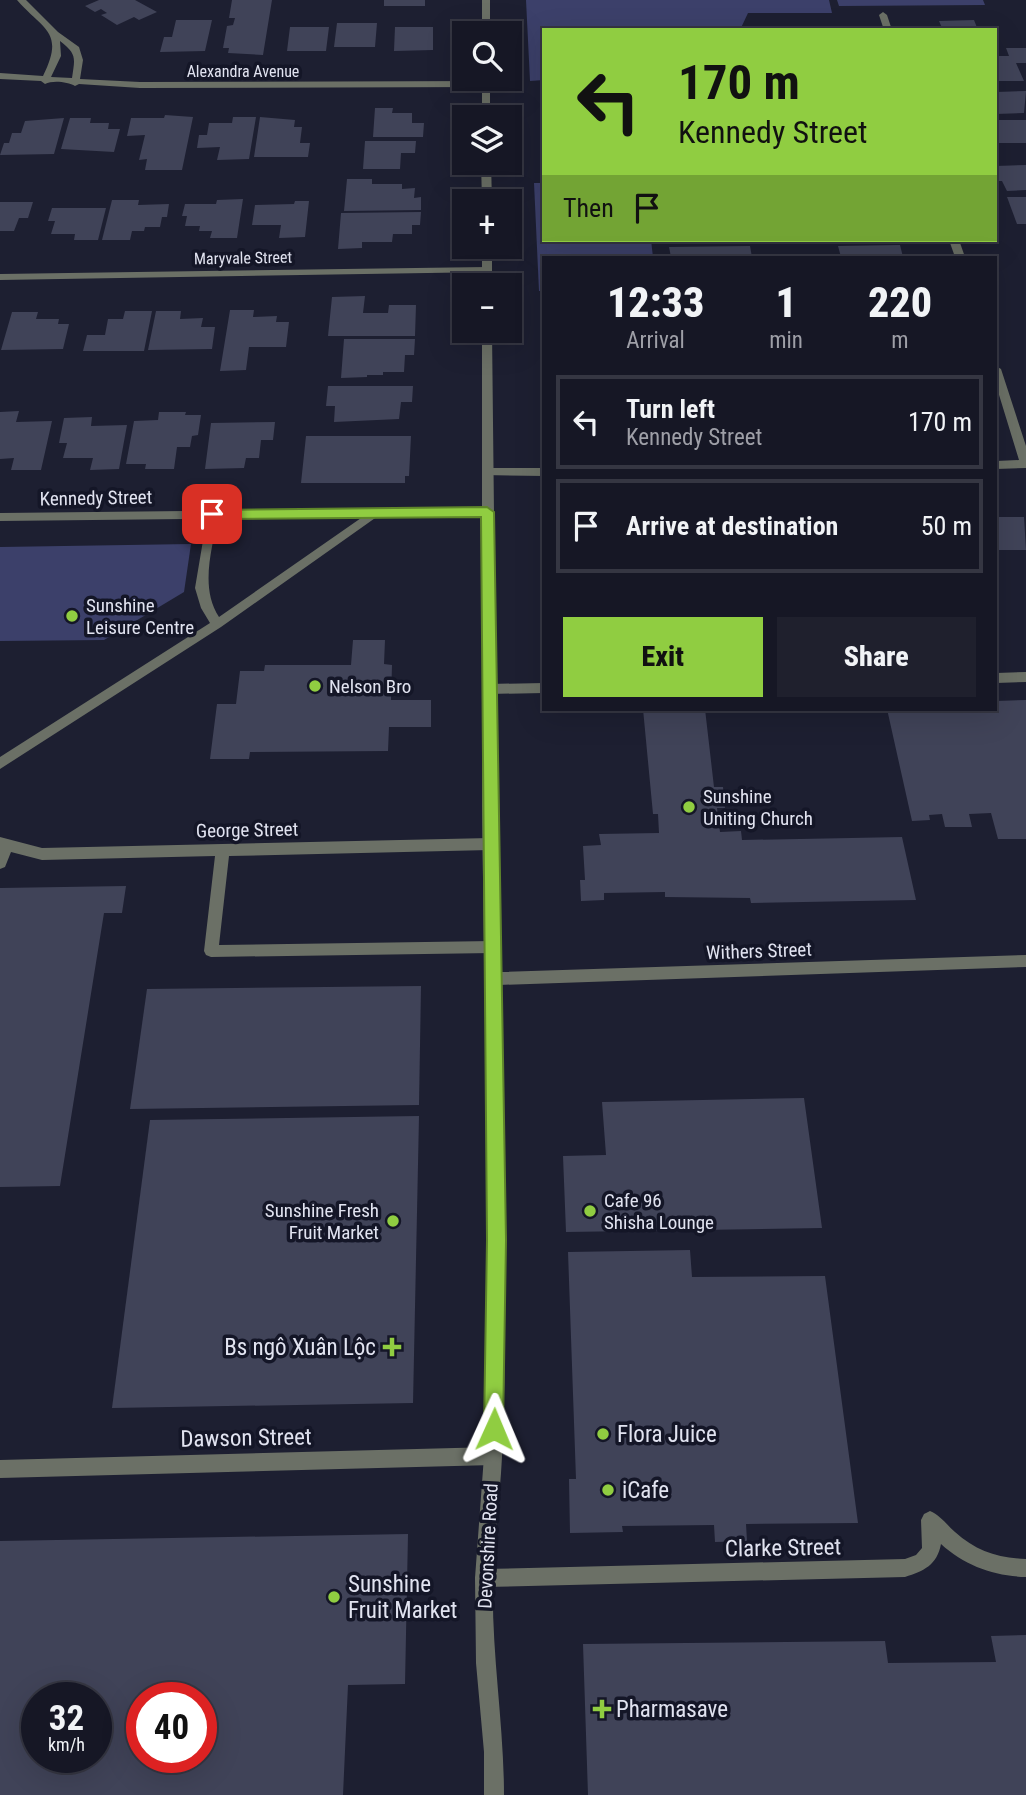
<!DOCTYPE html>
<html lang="en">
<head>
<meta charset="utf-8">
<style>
  body { margin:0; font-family:"Roboto Condensed",sans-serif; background:#1f202d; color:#f1f3f6; height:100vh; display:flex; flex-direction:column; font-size:26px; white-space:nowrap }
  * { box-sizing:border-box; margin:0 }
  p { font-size:23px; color:#9e9fa7 }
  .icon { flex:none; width:38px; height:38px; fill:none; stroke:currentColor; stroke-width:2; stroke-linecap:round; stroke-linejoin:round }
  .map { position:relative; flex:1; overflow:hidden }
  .sheet { position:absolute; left:542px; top:256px; width:455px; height:455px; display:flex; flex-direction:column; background:#161725; border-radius:0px; box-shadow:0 7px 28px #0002,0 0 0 2px #353642 }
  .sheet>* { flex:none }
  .hud { position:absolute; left:542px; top:28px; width:455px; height:214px; border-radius:0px; box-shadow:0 7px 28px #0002,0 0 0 2px #353642; background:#90cd41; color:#111; overflow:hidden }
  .fabs { position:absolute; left:452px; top:21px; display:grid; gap:14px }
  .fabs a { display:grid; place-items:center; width:70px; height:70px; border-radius:0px; background:#161725; box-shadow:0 7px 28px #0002,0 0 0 2px #353642; font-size:35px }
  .speed { position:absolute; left:21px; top:1682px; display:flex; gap:14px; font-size:35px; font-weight:700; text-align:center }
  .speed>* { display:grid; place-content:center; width:91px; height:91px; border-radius:50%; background:#161725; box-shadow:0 7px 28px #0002,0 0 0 2px #353642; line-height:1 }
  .speed small { font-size:18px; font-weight:400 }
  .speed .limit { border:10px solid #d22; background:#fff; color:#111 }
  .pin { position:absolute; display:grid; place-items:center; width:60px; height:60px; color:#fff; margin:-30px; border-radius:14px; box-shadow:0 4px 10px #0006 }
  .me { position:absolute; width:77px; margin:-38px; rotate:1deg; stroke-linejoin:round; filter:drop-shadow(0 0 5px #0008) }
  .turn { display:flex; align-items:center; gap:24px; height:147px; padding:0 21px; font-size:32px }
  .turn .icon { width:91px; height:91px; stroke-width:2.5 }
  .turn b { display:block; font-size:49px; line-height:60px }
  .then { display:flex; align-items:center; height:66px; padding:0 21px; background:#0003; gap:14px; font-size:26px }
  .eta { display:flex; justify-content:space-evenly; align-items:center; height:119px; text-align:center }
  .eta b { font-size:42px; font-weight:800; line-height:49px }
  .cta { display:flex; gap:14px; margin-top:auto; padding:14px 21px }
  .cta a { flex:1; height:80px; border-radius:0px; background:#90cd41; color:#111; font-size:28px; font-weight:800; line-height:80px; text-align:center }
  .cta a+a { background:#1f202d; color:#f1f3f6 }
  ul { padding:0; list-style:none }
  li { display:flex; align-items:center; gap:21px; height:94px; margin:0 14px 10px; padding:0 7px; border:4px solid #353642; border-radius:0px }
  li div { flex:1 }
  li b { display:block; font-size:26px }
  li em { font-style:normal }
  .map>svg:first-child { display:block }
  .green { fill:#3c406a }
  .building { fill:#404358; fill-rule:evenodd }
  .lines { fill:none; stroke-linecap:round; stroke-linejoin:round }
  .service { fill:#6b7066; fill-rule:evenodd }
  .minor { fill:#6b7066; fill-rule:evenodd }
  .tertiary { fill:#6b7066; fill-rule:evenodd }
  .route { fill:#90cd41; stroke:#5e852a; stroke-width:2 }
  .poi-dot { fill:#90cd41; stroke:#141627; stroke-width:2.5 }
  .labels { text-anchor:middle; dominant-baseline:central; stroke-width:7; stroke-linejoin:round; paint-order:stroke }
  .far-street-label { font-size:16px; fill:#e1e3f0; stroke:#141627 }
  .street-label { font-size:19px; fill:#e1e3f0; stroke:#141627 }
  .poi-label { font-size:19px; fill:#e1e3f0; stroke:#141627; text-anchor:start }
  .near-poi-label { font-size:23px; fill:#e1e3f0; stroke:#141627; text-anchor:start }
  .near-street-label { font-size:23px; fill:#e1e3f0; stroke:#141627 }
</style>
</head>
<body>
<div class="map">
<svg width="1026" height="1795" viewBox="0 0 1026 1795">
  <rect width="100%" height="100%" fill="#1d1f31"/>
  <g class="green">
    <path d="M526,0H829L832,13H748L740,30H544V80L530,81Z"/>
    <path d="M837,0H983L985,5L839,6Z"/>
    <path d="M534,183H544V240H651L653,257H544V291H539Z"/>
    <path d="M191,544L184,592L104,640L0,641V547Z"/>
  </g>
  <g class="building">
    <path d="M99,0H135L157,12L139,20L134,17L117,25L101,15L107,13L101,9L95,12L85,6Z"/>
    <path d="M232,0H272L263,55L228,53L229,48H223L227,26L233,25L235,18H229Z"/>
    <rect x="384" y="0" width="41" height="6"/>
    <path d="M176,20H212L205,51L160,52L164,37H172Z"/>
    <path d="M974,20L978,30H943L939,21Z"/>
    <path d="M337,23H377L375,47H334Z"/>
    <path d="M290,27H329L326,51H287Z"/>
    <path d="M395,27H433V50L394,51Z"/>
    <path d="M1006,48H1026V63H1016L1024,81H996V56H1009Z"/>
    <path d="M1026,91L1024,113L996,114V92Z"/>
    <path d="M375,108H393L392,113H412V123H424L423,137H373Z"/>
    <path d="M165,115L193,117L182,170H145L147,159L139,160L145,135L127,136L131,118H164Z"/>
    <path d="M233,117H256L249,159L217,160L220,147L197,148L199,135H207L209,123H232Z"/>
    <path d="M260,117L295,120L294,127H302L300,143H310L308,157H254Z"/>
    <path d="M64,118L54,154L0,155L4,143H9L12,133H21L25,121Z"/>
    <path d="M70,118H91L90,123H109L108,129H120L114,152L61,149Z"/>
    <rect x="996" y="120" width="30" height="23"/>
    <path d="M365,141H416L415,153H401L400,169H363Z"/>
    <path d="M1026,165V190L1007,191L1002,181H998L996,166Z"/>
    <path d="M347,179H372V184H402V189L415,188L414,198L421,197V210L344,211Z"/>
    <path d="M1007,197H1026V224H1017Z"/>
    <path d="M243,199L237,238H210L212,231H199L200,226H185L187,216H182L185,204H216L217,200Z"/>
    <path d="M112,200H139L138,205L169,204L167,217H162L160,227H145L144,231H132L130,240H102Z"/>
    <path d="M295,201H309L305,237L279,238L281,225H252L255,205L294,204Z"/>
    <path d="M0,202H33L28,218H19L14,231H0Z"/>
    <path d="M52,208H106L98,240H74L75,234H51L55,221H48Z"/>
    <path d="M421,212L420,225H412V234H393L392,242H362V248L338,249L341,213Z"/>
    <path d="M900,245L903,257H841L838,246Z"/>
    <path d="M750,246L752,257H671L669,247Z"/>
    <path d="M365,296L363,313H388L389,305H416L415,336H328L332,297Z"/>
    <path d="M230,310H254L253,317L277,316L276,322H289L286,347H249L246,370L220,371Z"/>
    <path d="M125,311H152L144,351H83L87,335H105L108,319H123Z"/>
    <path d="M156,311H181L180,319L203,318L201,327H215L212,349L148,350Z"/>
    <path d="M12,312H38L36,319H59L58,324H69L63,349L1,350Z"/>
    <path d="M344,339H415L414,355H405L404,372H383V375H367V377L341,378Z"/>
    <path d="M328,386H413L412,402H401L399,419L334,422L335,406H326Z"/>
    <path d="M19,411L16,422L52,421L41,470H11L14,458L0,459V412Z"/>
    <path d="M159,412H186L185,415H201L198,435L192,436L190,447H177L174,469H145L146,464H126L134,421L158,420Z"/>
    <path d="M92,417L91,426L127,425L119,469L90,470L93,458H63L67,443H59L64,418Z"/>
    <path d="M275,422L273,440H261L259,458H246L244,468L205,469L211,423Z"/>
    <path d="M306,436H411L409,476H405V483H301Z"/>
    <path d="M996,517H1024L1026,550H996Z"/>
    <path d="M353,640H385L384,664L392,665L391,700H431V727H389L388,751L250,752L249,759H210L217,704H236L240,671H264L265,665H351Z"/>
    <path d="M1026,700V839H998L991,813L969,814L972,827H945L942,814L929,815L930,820L912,821L887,709H996V701Z"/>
    <path d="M643,709H705L714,787H723L725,808H717L720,832L741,831L742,840L902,837L916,900L751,903L750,898L665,897V892L604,893V900L581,901L580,880H585L583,846L601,845L599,834L659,833L658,814H653Z"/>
    <path d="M126,886L122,913H104L60,1186L0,1187V888Z"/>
    <path d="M421,986L419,1105L130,1109L147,989Z"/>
    <path d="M804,1098L822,1228L566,1232L563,1156L606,1155L602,1102Z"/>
    <path d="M419,1116L413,1403L112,1408L150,1120Z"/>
    <path d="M690,1250L692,1277L825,1276L858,1523L746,1524L747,1541L715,1542L714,1525L622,1526L623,1532L570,1533L569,1479H576L568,1252Z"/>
    <path d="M408,1534L405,1684L348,1685L343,1795H0V1541ZM37,1698H96V1757H37ZM142,1698H201V1757H142Z"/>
    <path d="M1026,1635V1795H588L583,1644L885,1641L888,1663L996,1662L991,1636Z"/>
  </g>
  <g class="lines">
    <g class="service">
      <path d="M374,509L380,513L378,516L221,627L0,769V757L210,623L201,608L195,588L208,511L212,510L218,514C213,548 199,586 219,617Z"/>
      <path d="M1026,672V682L996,683V673Z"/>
      <path d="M544,683V693L489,694L483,689L489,684Z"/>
      <path d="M0,837L42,848L490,838L495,840L497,844L495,848L490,850L229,856L219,945L493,941L498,943L500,947L498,951L493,953L211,957L206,955L204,951L215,856L42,860L11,852L5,867L0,869Z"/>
      <path d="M930,1511C940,1515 947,1525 955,1532C976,1551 998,1558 1026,1559V1577C994,1576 965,1566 941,1544C937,1565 924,1571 905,1577L484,1587L478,1584L475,1578L478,1572L484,1569L905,1559L916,1555L922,1548L921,1520L924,1514Z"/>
    </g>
    <g class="minor">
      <path d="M17,0H26L58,32L79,47L83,60L80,79L140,82L486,81L490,84L486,87L140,88L79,84L75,86C68,82 53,80 45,84L41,81L0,79V73L43,76C65,31 44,31 17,0ZM60,41C77,54 75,58 72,78L51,77L61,56Z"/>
      <path d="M883,12L887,15L892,30H884L879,15Z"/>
      <path d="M949,240H959L965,257H955Z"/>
      <path d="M487,267L492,270L491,272L0,280V274Z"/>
      <path d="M996,366L1001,369L1026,446V468L996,469V461L1019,460L996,385Z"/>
      <path d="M487,468H544V476L483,475V469Z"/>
      <path d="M487,508L493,512L487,516L0,521V513Z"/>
      <path d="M493,1447L499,1450L502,1456L499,1462L493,1465L0,1478V1460Z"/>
    </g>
    <g class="tertiary">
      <rect x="482" y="0" width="8" height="33"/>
      <rect x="482" y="79" width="8" height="38"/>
      <path d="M481,163H491L492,201H482Z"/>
      <rect x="482" y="247" width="10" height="38"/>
      <path d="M482,331H492L499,972L1026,955V967L499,985C502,1142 509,1300 502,1457C500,1497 494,1538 493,1578C491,1651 504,1723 504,1795H484V1752L476,1663L475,1578L484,1456L488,1240L482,807Z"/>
    </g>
  </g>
  <path class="route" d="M487,507L494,512L506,1240L503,1429L501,1436L494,1439L486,1436L484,1429L487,1240L481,517L212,519L205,514L212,510Z"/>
  <g class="poi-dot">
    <circle cx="72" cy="616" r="7"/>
    <circle cx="315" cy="686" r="7"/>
    <circle cx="689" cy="807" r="7"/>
    <circle cx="590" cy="1211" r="7"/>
    <circle cx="393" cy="1221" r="7"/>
    <path d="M388.5 1336.5h7v7h7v7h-7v7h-7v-7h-7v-7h7z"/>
    <circle cx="603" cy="1434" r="7"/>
    <circle cx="608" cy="1490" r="7"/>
    <circle cx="334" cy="1597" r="7"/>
    <path d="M598.5 1698.5h7v7h7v7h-7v7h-7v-7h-7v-7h7z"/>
  </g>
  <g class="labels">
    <g class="far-street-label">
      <text x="243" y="71">Alexandra Avenue</text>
      <text transform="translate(243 258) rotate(-1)">Maryvale Street</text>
    </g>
    <g class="street-label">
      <text transform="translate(96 498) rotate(-1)">Kennedy Street</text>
      <text transform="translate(247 830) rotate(-1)">George Street</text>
      <text transform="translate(759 951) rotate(-2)">Withers Street</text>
      <text transform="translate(488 1546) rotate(-87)">Devonshire Road</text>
    </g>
    <g class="poi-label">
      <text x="86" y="605">Sunshine<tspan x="86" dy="22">Leisure Centre</tspan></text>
      <text x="329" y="686">Nelson Bro</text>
      <text x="703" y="796">Sunshine<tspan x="703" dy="22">Uniting Church</tspan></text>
      <text x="604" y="1200">Cafe 96<tspan x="604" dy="22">Shisha Lounge</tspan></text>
      <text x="379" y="1210" text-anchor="end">Sunshine Fresh<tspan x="379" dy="22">Fruit Market</tspan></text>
    </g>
    <g class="near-poi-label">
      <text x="376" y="1347" text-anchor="end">Bs ngô Xuân Lộc</text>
      <text x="617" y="1434">Flora Juice</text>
      <text x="622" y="1490">iCafe</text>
      <text x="348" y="1584">Sunshine<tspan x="348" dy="26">Fruit Market</tspan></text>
      <text x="616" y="1709">Pharmasave</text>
    </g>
    <g class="near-street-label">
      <text transform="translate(246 1438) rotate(-1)">Dawson Street</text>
      <text transform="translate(783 1548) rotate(-1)">Clarke Street</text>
    </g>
  </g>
</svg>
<div class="fabs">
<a><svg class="icon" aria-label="search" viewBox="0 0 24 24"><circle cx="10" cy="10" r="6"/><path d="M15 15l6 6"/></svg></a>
<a><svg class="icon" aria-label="layers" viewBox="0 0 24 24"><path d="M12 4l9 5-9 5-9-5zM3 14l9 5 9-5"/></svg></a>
<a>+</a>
<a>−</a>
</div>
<div class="speed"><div>32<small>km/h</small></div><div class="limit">40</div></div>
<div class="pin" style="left:212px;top:514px;background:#d93025"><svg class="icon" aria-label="arrive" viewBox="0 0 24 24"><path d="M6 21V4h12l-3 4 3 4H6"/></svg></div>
<svg class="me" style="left:494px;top:1429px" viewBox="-20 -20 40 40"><path d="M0-17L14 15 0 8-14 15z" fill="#90cd41" stroke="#fff" stroke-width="4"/></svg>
<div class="hud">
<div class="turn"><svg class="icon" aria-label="left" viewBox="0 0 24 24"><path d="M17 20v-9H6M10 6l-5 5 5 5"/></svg><div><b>170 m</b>Kennedy Street</div></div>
<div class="then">Then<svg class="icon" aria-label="arrive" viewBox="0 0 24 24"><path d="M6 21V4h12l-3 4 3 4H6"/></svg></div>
</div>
<section class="sheet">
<div class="eta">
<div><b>12:33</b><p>Arrival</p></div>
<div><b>1</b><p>min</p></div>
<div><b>220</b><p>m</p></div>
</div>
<ul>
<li><svg class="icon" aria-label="left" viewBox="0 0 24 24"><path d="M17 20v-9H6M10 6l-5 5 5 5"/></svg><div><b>Turn left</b><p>Kennedy Street</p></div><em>170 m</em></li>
<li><svg class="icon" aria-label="arrive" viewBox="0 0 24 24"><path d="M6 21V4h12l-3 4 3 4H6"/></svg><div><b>Arrive at destination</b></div><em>50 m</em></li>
</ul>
<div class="cta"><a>Exit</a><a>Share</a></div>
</section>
</div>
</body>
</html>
